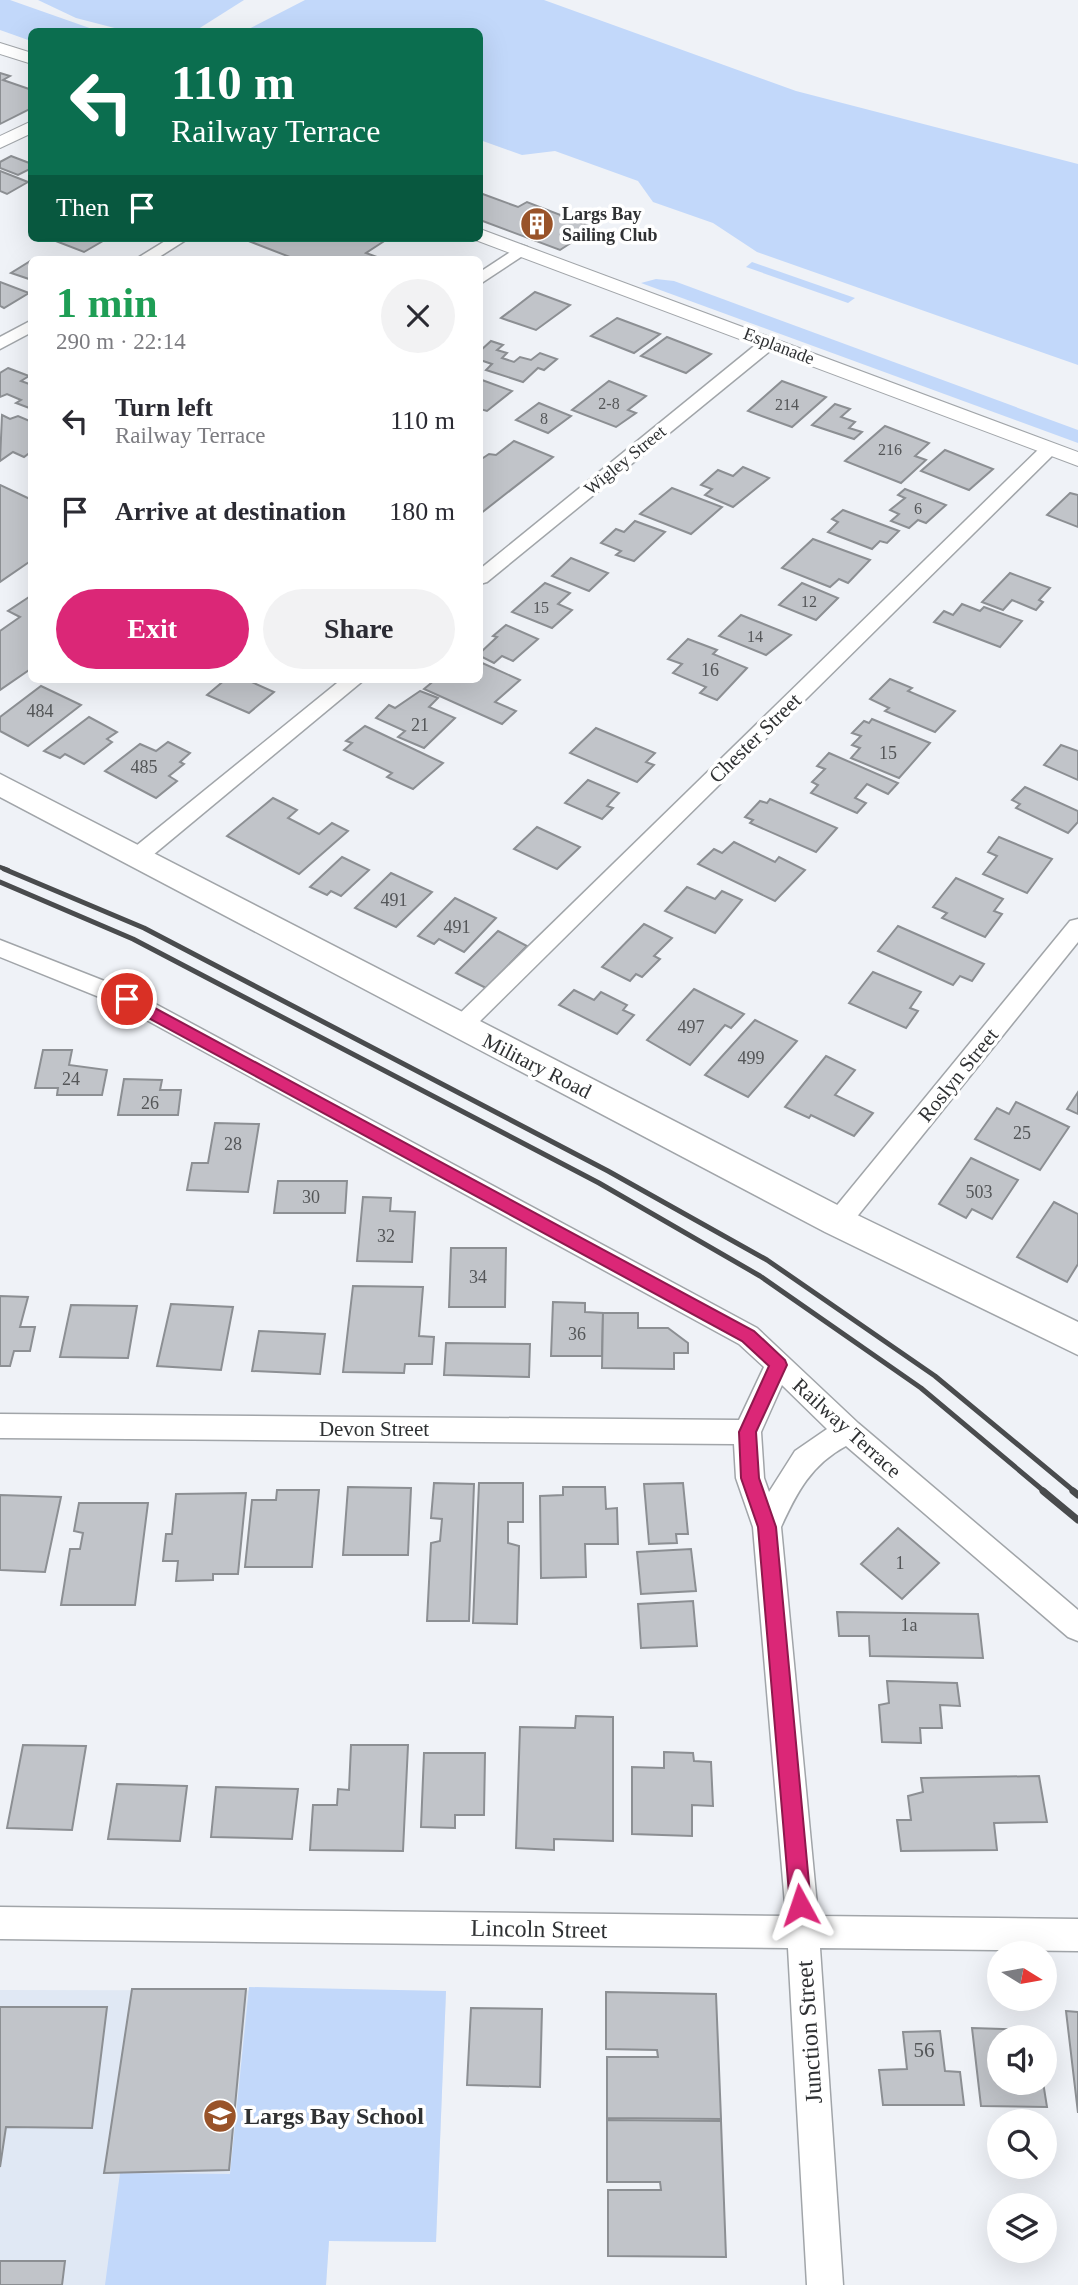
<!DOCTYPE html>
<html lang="en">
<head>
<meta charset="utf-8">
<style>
  body { margin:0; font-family:Georgia,serif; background:#f2f2f3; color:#2b2b33; height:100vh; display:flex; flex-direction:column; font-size:26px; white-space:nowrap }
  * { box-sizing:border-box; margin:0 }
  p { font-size:23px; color:#7c7c81 }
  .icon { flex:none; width:38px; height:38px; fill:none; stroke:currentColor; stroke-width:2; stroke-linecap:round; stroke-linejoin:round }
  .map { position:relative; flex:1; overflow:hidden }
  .panel { position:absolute; left:28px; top:256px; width:455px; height:427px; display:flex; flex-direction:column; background:#fff; border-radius:10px; box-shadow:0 7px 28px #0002 }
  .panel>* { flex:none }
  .guide { position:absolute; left:28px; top:28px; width:455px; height:214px; border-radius:10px; box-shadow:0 7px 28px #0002; background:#0b6e4f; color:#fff; overflow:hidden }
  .needle { width:46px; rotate:101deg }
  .controls { position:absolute; left:987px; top:1941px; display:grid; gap:14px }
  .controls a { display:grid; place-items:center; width:70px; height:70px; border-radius:50%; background:#fff; box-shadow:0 7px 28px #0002; font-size:35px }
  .pin { position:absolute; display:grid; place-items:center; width:60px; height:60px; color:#fff; margin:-30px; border:4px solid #fff; border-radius:50%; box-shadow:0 2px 7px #0007 }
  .me { position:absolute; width:77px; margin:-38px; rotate:355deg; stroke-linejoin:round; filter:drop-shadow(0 0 5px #0008) }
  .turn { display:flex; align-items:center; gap:24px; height:147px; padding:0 28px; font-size:32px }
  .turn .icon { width:91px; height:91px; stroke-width:2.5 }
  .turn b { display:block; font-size:49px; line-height:60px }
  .then { display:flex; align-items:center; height:66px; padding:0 28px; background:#0003; gap:14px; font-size:26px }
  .round { display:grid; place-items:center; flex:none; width:74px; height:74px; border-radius:37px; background:#f2f2f3 }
  .overview { display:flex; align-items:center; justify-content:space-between; height:119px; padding:0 28px }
  h1 { font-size:42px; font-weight:700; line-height:52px; color:#1e9e55 }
  .action { display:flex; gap:14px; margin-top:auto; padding:14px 28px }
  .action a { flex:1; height:80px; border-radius:42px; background:#db2777; color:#fff; font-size:28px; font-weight:700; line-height:80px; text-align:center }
  .action a+a { background:#f2f2f3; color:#2b2b33 }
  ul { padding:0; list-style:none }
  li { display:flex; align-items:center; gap:21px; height:91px; padding:0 28px }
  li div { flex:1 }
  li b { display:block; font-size:26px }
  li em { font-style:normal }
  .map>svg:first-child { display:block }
  .built { fill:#e0e8f4 }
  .green { fill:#c2d8fa }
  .building { fill:#c1c4c9; stroke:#8c8f93; stroke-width:2 }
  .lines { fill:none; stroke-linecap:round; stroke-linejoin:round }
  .minor-casing { stroke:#a1a5a9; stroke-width:3 }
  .tertiary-casing { stroke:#a1a5a9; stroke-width:2 }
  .secondary-casing { stroke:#a1a5a9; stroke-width:3 }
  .minor { fill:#fff; fill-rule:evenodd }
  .tertiary { fill:#fff; fill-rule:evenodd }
  .secondary { fill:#fff; fill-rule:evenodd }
  .rail-far2 { stroke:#494b4d; stroke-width:4.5 }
  .rail-far1 { stroke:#494b4d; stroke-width:5 }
  .rail { stroke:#494b4d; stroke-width:7 }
  .route { fill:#db2777; stroke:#8e194d; stroke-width:2 }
  .labels { text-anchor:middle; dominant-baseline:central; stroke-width:7; stroke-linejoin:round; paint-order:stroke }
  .far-number-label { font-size:16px; fill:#545658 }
  .far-poi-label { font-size:18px; font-weight:bold; fill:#2f3133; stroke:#fff; text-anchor:start }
  .far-street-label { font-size:18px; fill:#2f3133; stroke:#fff }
  .number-label { font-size:18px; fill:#545658 }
  .street-label { font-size:21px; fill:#2f3133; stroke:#fff }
  .near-number-label { font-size:21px; fill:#545658 }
  .near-street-label { font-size:24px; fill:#2f3133; stroke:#fff }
  .near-poi-label { font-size:24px; font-weight:bold; fill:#2f3133; stroke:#fff; text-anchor:start }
</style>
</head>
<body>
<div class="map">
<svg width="1078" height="2285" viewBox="0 0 1078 2285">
  <rect width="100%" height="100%" fill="#eff2f7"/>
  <path class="built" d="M0,1990L446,1991L436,2242L329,2241L326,2285H0Z"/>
  <g class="green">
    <path d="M0,0H10L98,31L32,32L31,41L0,30Z"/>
    <path d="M38,0H244L195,31L130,32L76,18Z"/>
    <path d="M305,0H544L796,91L1078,164V365L757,252L713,223L653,202L638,181L555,151L522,155L480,140V32L245,31Z"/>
    <path d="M752,262L855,298L848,303L746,267Z"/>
    <path d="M656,279L674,281L1078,430V443L641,283Z"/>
    <path d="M249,1987L446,1991L436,2242L329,2241L326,2285H105L120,2173L230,2174Z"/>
  </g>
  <g class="building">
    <path d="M0,73L10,76L3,80L32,90V108L0,124Z"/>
    <path d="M11,156L32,164V168L18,175L0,168V162Z"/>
    <path d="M0,171L28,182L7,194L0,191Z"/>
    <path d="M480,193L518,207L527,202L594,228L560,250L480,220Z"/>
    <path d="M48,238H108L84,252Z"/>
    <path d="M241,238L343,240L389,238L366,253L377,257L374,259H295Z"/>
    <path d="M32,260V280L11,273Z"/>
    <path d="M0,282L29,293L4,308L0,306Z"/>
    <path d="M535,292L570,305L536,330L501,318Z"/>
    <path d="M617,318L660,334L634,353L591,336Z"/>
    <path d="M667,337L711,354L686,373L641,356Z"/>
    <path d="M491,341L503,345L497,350L507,353L502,358L514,362L520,357L531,360L540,353L557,359L544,370L538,368L523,382L486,370L492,364L480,360V351Z"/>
    <path d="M8,368L29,376L21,381L32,385V409L16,403L21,400L7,394L0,397V373Z"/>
    <path d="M482,380L512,391L487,411L480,409Z"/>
    <path d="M609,381L646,396L628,410L636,413L616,427L572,410Z"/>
    <path d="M782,381L826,397L792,427L748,411Z"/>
    <path d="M539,403L571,416L548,433L516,420Z"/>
    <path d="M835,404L850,409L841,417L855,422L849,428L862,432L854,439L812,425Z"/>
    <path d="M2,415L10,419L18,416L32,422V451L24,457L13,452L0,461Z"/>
    <path d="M885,426L929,443L915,456L926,460L901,483L845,461Z"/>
    <path d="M514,441L553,457L480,514V460L489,454L496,455Z"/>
    <path d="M945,450L993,469L969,490L921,471Z"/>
    <path d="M743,467L769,478L733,507L705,495L712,489L701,485L718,470L733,476Z"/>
    <path d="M0,485L32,500V560L0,582Z"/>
    <path d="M672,488L722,507L691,534L640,514Z"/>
    <path d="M905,489L946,505L926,523L918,520L909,528L891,521L899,514L890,510L905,498L898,495Z"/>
    <path d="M1070,493L1078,495V527L1047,515Z"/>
    <path d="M843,510L899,531L887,543L880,541L872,549L828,532L838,522L832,519Z"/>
    <path d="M635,521L665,532L634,561L616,555L621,551L601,543L616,529L624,532Z"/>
    <path d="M813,539L870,560L848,583L839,579L830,587L782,568Z"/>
    <path d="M571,558L608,573L589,591L552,576Z"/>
    <path d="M1010,573L1050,588L1039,600L1043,602L1036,610L1012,600L1003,610L982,602Z"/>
    <path d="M545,583L570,593L558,604L572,610L552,628L512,612Z"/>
    <path d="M802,583L838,598L816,620L779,605Z"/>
    <path d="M32,595V668L0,690V631L20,617L8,611Z"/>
    <path d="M962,604L980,611L984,607L1022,621L1000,647L934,622L944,611L953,615Z"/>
    <path d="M741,615L791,635L766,655L719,636Z"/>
    <path d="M506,625L538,639L513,661L502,656L494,663L480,656V653L497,637L493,636Z"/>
    <path d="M688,639L717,650L713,654L747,668L717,700L700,693L706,687L673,673L682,664L668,659Z"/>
    <path d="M480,662L520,680L495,702L516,711L502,724L424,689L436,679H480Z"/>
    <path d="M226,679H245L274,692L249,713L207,695Z"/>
    <path d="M890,679L912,688L908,691L955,711L935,732L885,711L889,708L870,699Z"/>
    <path d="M41,686L81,705L28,746L0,731V717Z"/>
    <path d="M420,691L438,698L429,707L455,718L424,748L398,737L405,731L376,718L389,705L395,708Z"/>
    <path d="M89,717L117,732L107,739L112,742L84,764L65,754L60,758L44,751Z"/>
    <path d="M872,719L930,743L899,778L851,758L860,748L852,745L861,736L852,733L864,721L869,723Z"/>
    <path d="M365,726L443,763L413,789L387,777L392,773L344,750L352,743L346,741Z"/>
    <path d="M596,728L655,753L646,762L654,765L637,782L570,753Z"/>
    <path d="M168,742L190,753L180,762L184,764L169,776L177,781L156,798L105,771L140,744L156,751Z"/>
    <path d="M1061,745L1078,751V780L1044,765Z"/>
    <path d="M829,753L898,783L888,794L867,784L855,798L866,803L857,813L811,793L818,785L812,782L825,769L817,766Z"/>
    <path d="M588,780L619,793L607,806L613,808L602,819L565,803Z"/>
    <path d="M1025,787L1078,811V822L1068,833L1016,808L1020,804L1012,800Z"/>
    <path d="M273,798L297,810L288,818L319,834L332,823L348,831L299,874L227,836Z"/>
    <path d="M770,799L837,828L816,852L750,823L753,820L745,817L760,801L767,803Z"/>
    <path d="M537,827L580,847L557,869L514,849Z"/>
    <path d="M999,837L1052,859L1027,893L983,874L997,856L988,852Z"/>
    <path d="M734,842L775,862L779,857L805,870L775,901L698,864L714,849L722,853Z"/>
    <path d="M342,857L369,870L341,896L331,891L327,895L310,887Z"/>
    <path d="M391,873L432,892L396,927L355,908Z"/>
    <path d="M956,878L1003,899L994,911L1002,914L985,937L942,918L947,913L933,907Z"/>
    <path d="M687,887L715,899L722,891L742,900L715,933L665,911Z"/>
    <path d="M455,898L496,918L464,952L439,939L434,944L418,936Z"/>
    <path d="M644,924L672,938L654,956L660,959L642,977L636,974L630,981L602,967Z"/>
    <path d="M898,926L984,964L972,981L960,976L953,985L878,951Z"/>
    <path d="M498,931L527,946L486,988L456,973Z"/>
    <path d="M873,972L921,992L910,1008L918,1011L906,1028L849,1003Z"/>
    <path d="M694,989L744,1014L731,1028L725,1025L690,1065L647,1040Z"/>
    <path d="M574,990L594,1000L601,992L627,1005L623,1010L634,1015L617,1034L559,1005Z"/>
    <path d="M755,1020L797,1041L748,1097L705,1075Z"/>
    <path d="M43,1050H72L69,1065L107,1070L102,1095H57L58,1088H35Z"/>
    <path d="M826,1056L855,1070L835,1095L873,1113L854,1136L811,1115L809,1118L785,1107Z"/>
    <path d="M124,1079L162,1080L160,1090H181L178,1115H118Z"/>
    <path d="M1078,1092V1114L1067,1109Z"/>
    <path d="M1016,1102L1069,1127L1040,1170L975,1139L997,1108L1009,1114Z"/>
    <path d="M215,1123L259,1124L248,1192L187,1190L192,1163H208Z"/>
    <path d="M971,1158L1018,1180L992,1219L972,1209L966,1218L939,1204Z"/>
    <path d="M278,1181H347L345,1213H274Z"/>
    <path d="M363,1197L391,1198L390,1211L415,1212L412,1262L357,1261Z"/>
    <path d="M1054,1202L1078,1214V1264L1067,1282L1017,1257Z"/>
    <path d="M451,1248H506L505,1307H449Z"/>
    <path d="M353,1286L423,1287L419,1336L434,1337L432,1364H405L404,1373L343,1372Z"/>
    <path d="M0,1296L28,1297L20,1327H35L30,1351H14L10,1366H0Z"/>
    <path d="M553,1302L585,1303V1312L603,1313L602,1356H551Z"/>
    <path d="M171,1304L233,1307L221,1370L157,1366Z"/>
    <path d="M71,1305L137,1306L128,1358L60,1357Z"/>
    <path d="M603,1313H638V1328H668L688,1343V1353H674V1369L602,1368Z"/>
    <path d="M259,1331L325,1334L320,1374L252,1371Z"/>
    <path d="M446,1343L530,1344L529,1377L444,1375Z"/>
    <path d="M434,1483L474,1484L469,1621H427L431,1543L440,1541L442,1519L431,1518Z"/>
    <path d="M479,1483H523V1522H508V1543L519,1546L517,1624L473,1623Z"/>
    <path d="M683,1483L688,1534H676L677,1543L649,1544L644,1484Z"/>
    <path d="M348,1487L411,1488L408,1555H343Z"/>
    <path d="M563,1487H605L606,1509L617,1508L618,1544H585L586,1577L541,1578L540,1496L563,1495Z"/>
    <path d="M277,1490H319L312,1567H245L252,1500H276Z"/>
    <path d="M246,1493L238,1574H213V1580L176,1581L178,1561H163L166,1534H172L176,1494Z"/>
    <path d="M0,1495L61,1497L45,1572L0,1570Z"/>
    <path d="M79,1503H148L135,1605H61L70,1549H80L83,1533L74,1531Z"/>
    <path d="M898,1528L939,1563L902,1599L861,1564Z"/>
    <path d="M691,1549L696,1591L641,1594L637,1552Z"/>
    <path d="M693,1601L697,1646L641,1648L638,1604Z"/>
    <path d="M837,1612L978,1614L983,1658L870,1656L869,1636H839Z"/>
    <path d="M887,1681L957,1683L960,1706L940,1705L942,1728H920L921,1743L882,1742L879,1705L889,1703Z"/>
    <path d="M576,1716L613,1717V1841L554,1839V1850L516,1848L520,1727L575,1728Z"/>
    <path d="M23,1745L86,1746L72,1830L7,1828Z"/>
    <path d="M351,1745H408L403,1851L310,1850L313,1805H337L338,1789L349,1790Z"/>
    <path d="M664,1752L693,1753L694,1761L711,1762L713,1806L692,1805V1836L632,1834V1767L664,1768Z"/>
    <path d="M424,1753H485L484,1815H455V1828L421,1827Z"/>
    <path d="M1039,1776L1047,1822L994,1823L997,1850L901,1851L897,1820H911L908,1796L923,1792L921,1778Z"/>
    <path d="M117,1784L187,1786L180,1841L108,1839Z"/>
    <path d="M216,1787L298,1789L292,1839L211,1837Z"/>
    <path d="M132,1989H246L229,2170L104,2173Z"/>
    <path d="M606,1992L716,1994L721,2119L607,2118V2057H658L657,2050L606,2049Z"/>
    <path d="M0,2007H107L92,2128L6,2127L0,2167Z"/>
    <path d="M471,2008L542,2009L540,2087L467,2085Z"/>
    <path d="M1066,2011L1078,2012V2113Z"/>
    <path d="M972,2028L1036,2030L1037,2037H999V2082H1043L1047,2107L981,2106Z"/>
    <path d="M940,2031L945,2071L960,2072L964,2105H883L879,2070L907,2069L903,2032Z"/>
    <path d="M607,2120L721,2121L726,2257L608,2256V2190H661L660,2182H607Z"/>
    <path d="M0,2261H65L62,2285H0Z"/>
  </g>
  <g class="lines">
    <g class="minor-casing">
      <g id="minor">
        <path d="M170,238H189L156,259H136Z"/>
        <path d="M521,245L527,247V253L480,284V272Z"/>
        <path d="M32,320V332L0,349V337Z"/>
        <path d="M770,337L776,338L778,342L776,346L487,582L480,584V569L764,338Z"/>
        <path d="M1049,444L1055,445L1058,449L1055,453L469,1032L461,1035L453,1032L449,1026L453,1020L1043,445Z"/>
        <path d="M342,679H365L147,860H131L128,855L131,850Z"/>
        <path d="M1078,919V942L847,1229L838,1232L829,1229L825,1222L829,1215L1070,921Z"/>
        <path d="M0,940L135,993L757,1328L858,1423L1078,1610V1641L1068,1637L846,1446C811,1465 797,1492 781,1527L818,1916L1078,1919V1951L820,1948L843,2285H807L788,1948L0,1939V1907L786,1916L753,1527L736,1478L734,1444L0,1438V1414L739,1420L764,1367L739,1344L119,1005L0,957ZM782,1385L827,1429L795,1451L769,1492L764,1478L761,1432Z"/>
      </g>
    </g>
    <g class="tertiary-casing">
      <g id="tertiary">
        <path d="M0,43L32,53V64L0,54Z"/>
        <path d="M32,121V133L0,148V136Z"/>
        <path d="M480,229L1078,452V466L473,239L480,238Z"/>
      </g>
    </g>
    <g class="secondary-casing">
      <path id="secondary" d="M0,774L851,1212L1078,1322V1355L825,1232L0,797Z"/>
    </g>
    <use href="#minor" class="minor"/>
    <use href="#tertiary" class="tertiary"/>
    <use href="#secondary" class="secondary"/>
    <path class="rail-far2" d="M0,867L8,870"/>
    <g class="rail-far1">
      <path d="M4,869L144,928L608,1171L767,1260L935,1376L1075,1492"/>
      <path d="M0,882L133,939L599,1183L760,1276L921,1388L1045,1492"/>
    </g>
    <g class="rail">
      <path d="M1043,1491L1078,1520"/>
      <path d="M1073,1491L1078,1495"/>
    </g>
  </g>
  <path class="route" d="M127,993L754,1331L785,1360L787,1365L756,1432L759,1478L776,1527L811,1905L808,1913L800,1916L793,1913L790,1905L758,1527L741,1478L739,1432L769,1366L742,1341L121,1003V995Z"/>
  <defs>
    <g id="building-disc" transform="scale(1.75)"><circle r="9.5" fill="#995329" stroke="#fff"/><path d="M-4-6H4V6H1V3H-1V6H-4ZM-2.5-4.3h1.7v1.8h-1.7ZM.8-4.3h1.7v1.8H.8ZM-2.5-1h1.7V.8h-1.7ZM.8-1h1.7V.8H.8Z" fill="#fff"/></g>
    <g id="school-disc" transform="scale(1.75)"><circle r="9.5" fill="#995329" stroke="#fff"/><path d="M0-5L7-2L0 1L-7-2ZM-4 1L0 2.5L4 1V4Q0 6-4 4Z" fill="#fff"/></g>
  </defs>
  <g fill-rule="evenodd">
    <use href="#building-disc" x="537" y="224"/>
    <use href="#school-disc" x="220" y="2116"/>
  </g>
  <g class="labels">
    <g class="far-number-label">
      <text x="609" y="403">2-8</text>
      <text x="787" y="404">214</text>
      <text x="544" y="418">8</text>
      <text x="890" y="449">216</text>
      <text x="918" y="508">6</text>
      <text x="809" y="601">12</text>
      <text x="541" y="607">15</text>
      <text x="755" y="636">14</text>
    </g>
    <g class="far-poi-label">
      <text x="562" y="214">Largs Bay<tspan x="562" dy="21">Sailing Club</tspan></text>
    </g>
    <g class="far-street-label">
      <text transform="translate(779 346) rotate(21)">Esplanade</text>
      <text transform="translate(625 460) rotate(-39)">Wigley Street</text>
    </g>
    <g class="number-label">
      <text x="710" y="670">16</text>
      <text x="40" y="711">484</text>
      <text x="420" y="725">21</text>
      <text x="888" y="753">15</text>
      <text x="144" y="767">485</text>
      <text x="394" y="900">491</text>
      <text x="457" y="927">491</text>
      <text x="691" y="1027">497</text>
      <text x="751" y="1058">499</text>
      <text x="71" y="1079">24</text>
      <text x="150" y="1103">26</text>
      <text x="1022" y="1133">25</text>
      <text x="233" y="1144">28</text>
      <text x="979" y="1192">503</text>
      <text x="311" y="1197">30</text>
      <text x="386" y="1236">32</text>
      <text x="478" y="1277">34</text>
      <text x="577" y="1334">36</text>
      <text x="900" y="1563">1</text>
      <text x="909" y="1625">1a</text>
    </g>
    <g class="street-label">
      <text transform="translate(755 738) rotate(-44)">Chester Street</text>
      <text transform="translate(537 1066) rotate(27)">Military Road</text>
      <text transform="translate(958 1075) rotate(-51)">Roslyn Street</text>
      <text transform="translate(847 1428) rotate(42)">Railway Terrace</text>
      <text x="374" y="1429">Devon Street</text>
    </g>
    <g class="near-number-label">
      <text x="924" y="2050">56</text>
    </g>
    <g class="near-street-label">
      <text transform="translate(539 1929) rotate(1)">Lincoln Street</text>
      <text transform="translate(809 2032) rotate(-94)">Junction Street</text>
    </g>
    <g class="near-poi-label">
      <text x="244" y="2116">Largs Bay School</text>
    </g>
  </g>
</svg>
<div class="controls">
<a><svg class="needle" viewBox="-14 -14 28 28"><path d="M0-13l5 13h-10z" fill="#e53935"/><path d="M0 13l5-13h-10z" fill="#7c7c81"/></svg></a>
<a><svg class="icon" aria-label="sound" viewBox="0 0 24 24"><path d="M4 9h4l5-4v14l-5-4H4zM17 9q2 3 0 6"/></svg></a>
<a><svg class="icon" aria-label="search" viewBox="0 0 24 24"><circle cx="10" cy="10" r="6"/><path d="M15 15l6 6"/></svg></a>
<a><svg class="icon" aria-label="layers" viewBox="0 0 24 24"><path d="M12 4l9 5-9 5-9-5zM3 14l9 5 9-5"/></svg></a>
</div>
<div class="pin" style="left:127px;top:999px;background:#d93025"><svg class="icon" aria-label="arrive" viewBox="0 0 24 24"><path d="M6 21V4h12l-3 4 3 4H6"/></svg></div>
<svg class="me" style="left:800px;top:1905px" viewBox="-20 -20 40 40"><path d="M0-17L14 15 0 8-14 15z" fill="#db2777" stroke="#fff" stroke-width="4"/></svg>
<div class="guide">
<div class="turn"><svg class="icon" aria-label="left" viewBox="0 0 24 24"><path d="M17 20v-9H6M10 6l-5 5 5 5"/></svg><div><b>110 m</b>Railway Terrace</div></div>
<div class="then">Then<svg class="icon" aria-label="arrive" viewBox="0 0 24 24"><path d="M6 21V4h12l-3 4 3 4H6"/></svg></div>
</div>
<section class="panel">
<div class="overview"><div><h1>1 min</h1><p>290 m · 22:14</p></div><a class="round"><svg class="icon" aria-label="close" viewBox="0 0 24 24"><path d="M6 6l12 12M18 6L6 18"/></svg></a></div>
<ul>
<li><svg class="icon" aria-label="left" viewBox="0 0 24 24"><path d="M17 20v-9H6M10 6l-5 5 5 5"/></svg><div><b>Turn left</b><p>Railway Terrace</p></div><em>110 m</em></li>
<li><svg class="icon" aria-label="arrive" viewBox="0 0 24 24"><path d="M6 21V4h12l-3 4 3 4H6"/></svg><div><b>Arrive at destination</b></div><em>180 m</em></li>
</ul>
<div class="action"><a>Exit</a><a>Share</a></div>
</section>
</div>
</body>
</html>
